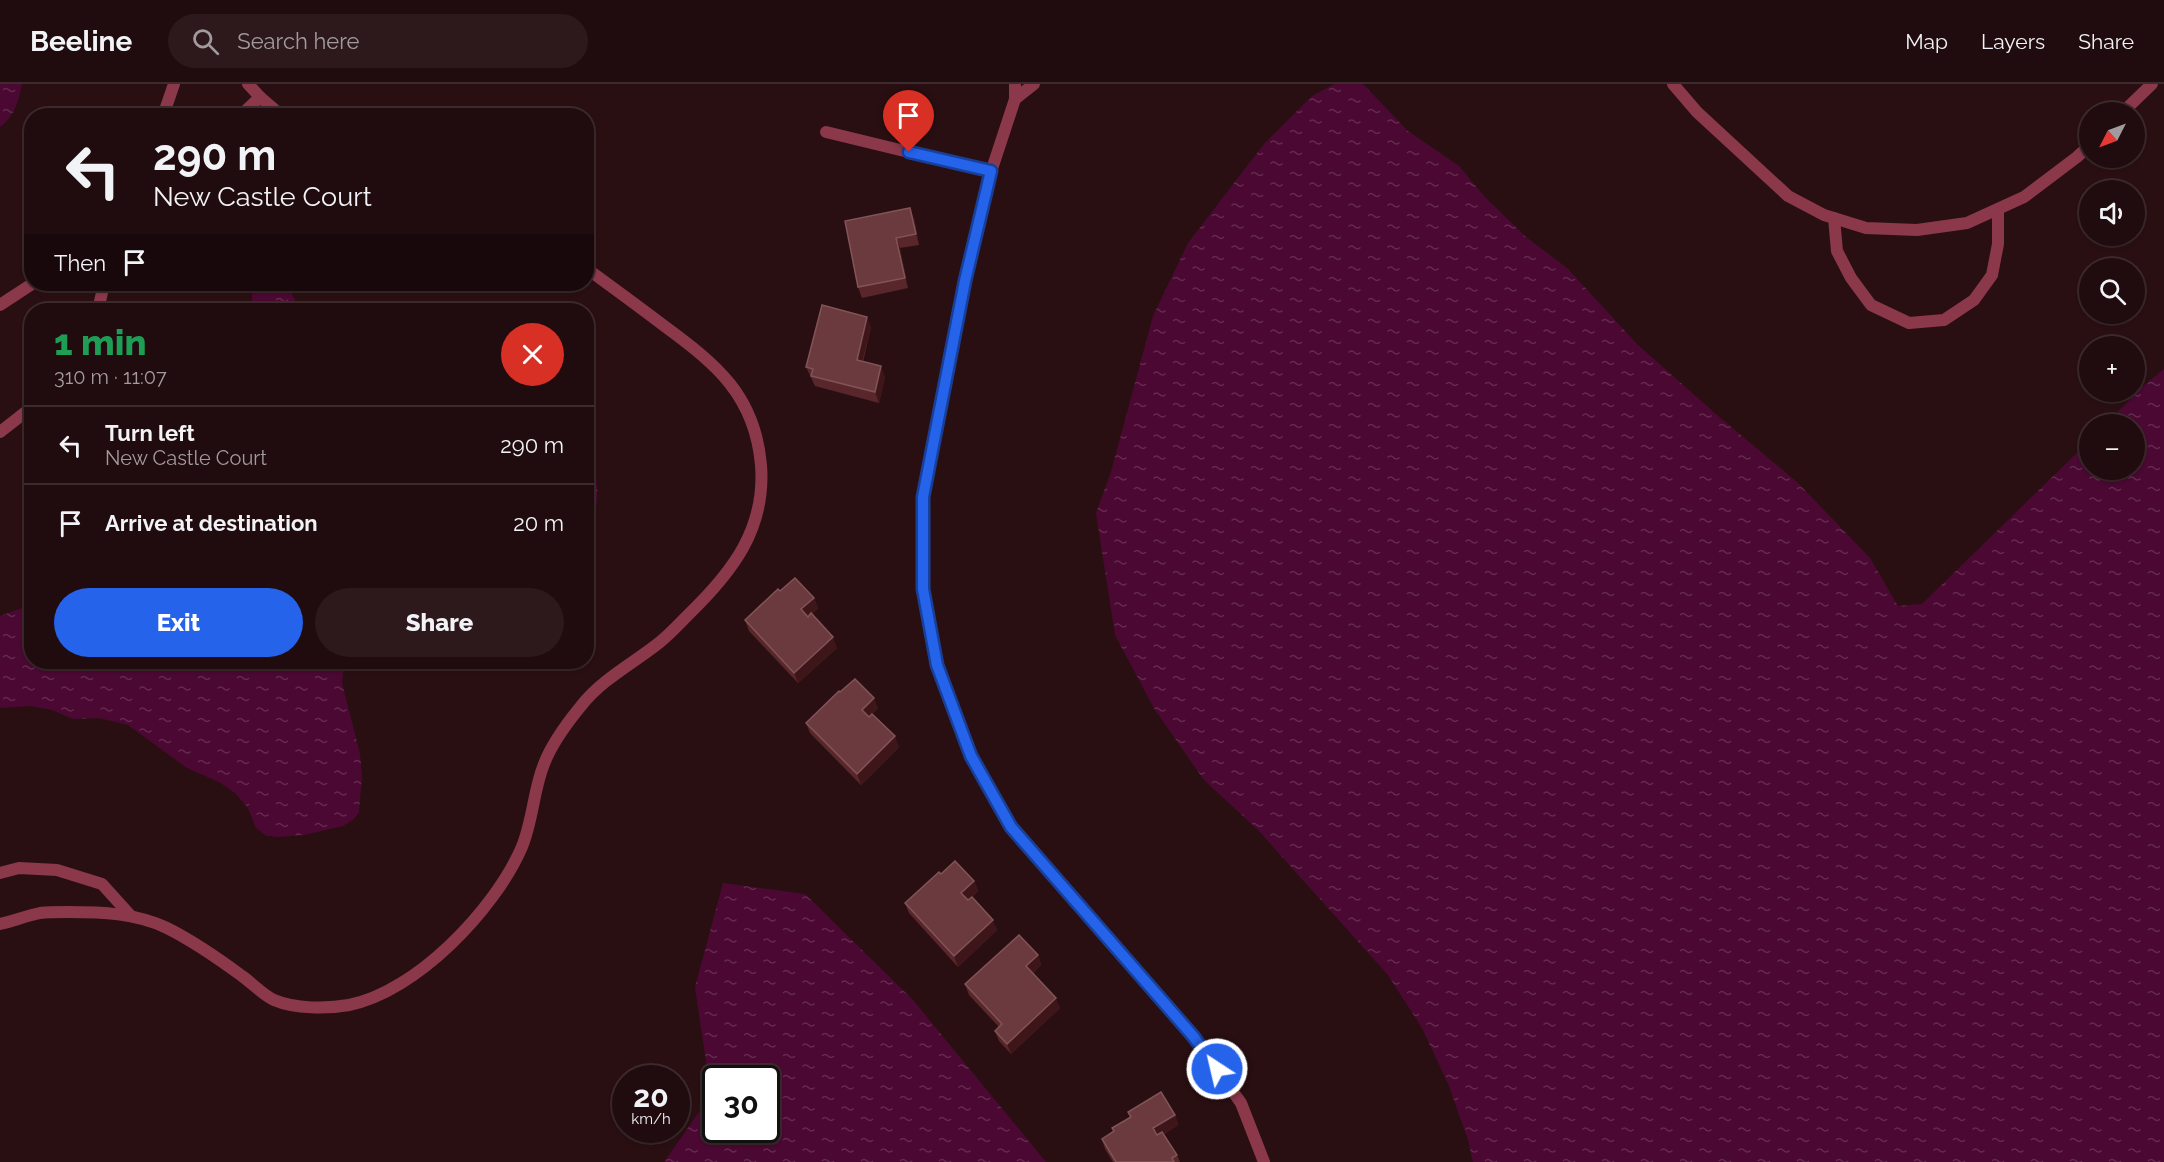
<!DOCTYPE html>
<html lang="en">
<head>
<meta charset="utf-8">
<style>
  body { margin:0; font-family:Raleway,sans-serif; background:#2d191c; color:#f1f3f6; height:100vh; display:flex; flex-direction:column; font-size:22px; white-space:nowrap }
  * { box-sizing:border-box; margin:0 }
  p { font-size:20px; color:#a29b9e }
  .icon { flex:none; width:33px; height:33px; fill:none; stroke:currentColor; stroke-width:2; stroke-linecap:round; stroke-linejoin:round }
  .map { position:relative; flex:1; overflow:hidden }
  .details { position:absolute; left:24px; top:219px; width:570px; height:366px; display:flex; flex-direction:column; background:#200b0e; border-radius:24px; box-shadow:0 2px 4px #0004,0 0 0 2px #3d2b2e }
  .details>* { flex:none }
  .hud { position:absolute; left:24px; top:24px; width:570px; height:183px; border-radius:24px; box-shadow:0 2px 4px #0004,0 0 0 2px #3d2b2e; background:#200b0e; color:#f1f3f6; overflow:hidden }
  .needle { width:39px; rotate:228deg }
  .tools { position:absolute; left:2079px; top:18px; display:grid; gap:12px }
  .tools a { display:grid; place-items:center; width:66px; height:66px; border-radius:50%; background:#200b0e; box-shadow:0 2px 4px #0004,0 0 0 2px #3d2b2e; font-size:30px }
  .speed { position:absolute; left:612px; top:981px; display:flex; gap:12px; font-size:30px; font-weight:700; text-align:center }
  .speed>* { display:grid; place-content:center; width:78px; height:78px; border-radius:50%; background:#200b0e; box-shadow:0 2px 4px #0004,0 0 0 2px #3d2b2e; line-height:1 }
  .speed small { font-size:15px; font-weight:400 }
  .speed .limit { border:3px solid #111; border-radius:9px; background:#fff; color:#111 }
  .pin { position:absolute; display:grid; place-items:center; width:51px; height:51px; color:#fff; margin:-62px -26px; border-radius:50% 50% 50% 0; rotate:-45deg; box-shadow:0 0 6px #0007 }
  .pin .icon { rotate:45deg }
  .me { position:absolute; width:66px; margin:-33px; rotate:325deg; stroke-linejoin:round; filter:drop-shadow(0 0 4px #0008) }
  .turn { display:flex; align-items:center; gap:21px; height:126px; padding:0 30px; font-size:27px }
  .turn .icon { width:78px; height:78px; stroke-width:2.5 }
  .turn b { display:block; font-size:42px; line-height:51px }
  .then { display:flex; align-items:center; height:57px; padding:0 30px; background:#0003; gap:12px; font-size:22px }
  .round { display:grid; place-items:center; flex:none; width:63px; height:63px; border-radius:32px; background:#2d191c }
  .summary { display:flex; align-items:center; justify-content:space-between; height:102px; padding:0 30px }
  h1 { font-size:36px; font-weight:800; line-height:45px; color:#1e9e55 }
  .action { display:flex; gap:12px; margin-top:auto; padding:12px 30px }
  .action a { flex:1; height:69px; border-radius:36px; background:#2563eb; color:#fff; font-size:24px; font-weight:800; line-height:69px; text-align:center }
  .action a+a { background:#2d191c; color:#f1f3f6 }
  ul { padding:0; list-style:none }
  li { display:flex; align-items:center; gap:18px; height:78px; padding:0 30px; border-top:2px solid #3d2b2e }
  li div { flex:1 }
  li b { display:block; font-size:22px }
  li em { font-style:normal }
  header { display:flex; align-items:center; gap:36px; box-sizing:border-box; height:84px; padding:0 30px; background:#200b0e; border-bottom:2px solid #3d2b2e }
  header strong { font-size:28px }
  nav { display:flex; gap:33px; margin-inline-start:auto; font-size:21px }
  .search { width:420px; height:54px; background:#2d191c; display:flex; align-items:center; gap:15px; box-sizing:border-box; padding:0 21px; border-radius:33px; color:#a29b9e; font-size:22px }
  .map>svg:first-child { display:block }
  .water { fill:url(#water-ripples); fill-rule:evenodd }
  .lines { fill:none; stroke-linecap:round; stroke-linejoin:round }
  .street { stroke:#8b384b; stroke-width:12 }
  .wall { fill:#59272b }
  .shaded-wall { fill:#3e1619 }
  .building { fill:#6a3a3e; stroke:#825357; stroke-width:1.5 }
  .route-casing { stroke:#184099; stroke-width:15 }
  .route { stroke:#2563eb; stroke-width:10 }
</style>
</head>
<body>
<header>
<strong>Beeline</strong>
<div class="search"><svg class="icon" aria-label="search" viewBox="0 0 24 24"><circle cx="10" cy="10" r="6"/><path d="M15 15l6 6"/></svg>Search here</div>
<nav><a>Map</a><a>Layers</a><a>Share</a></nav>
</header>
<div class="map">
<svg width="2164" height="1078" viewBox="0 0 2164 1078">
  <defs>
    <pattern id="water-ripples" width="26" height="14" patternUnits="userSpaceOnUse" patternTransform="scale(1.5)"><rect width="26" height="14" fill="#4a0832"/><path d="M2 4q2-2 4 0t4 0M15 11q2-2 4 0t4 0" fill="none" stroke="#652b4f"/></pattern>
  </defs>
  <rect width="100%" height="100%" fill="#2a0f12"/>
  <g class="water">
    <path d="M0,0H22C18,18 15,31 0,43Z"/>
    <path d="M1334,0H1363L1408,47L1459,82L1485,113L1526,153L1567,184L1638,261L1717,331L1797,398L1870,474L1898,522L1922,520L2089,357L2090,386H2134V340H2106L2141,304L2164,285V1078H1473L1468,1056L1449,1002L1422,944L1388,891L1258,746L1204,696L1155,626L1115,551L1096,429L1111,388L1153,232L1188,159L1264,60L1312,12Z"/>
    <path d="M252,200H288L299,226H252Z"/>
    <path d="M586,356C593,373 607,426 587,437Z"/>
    <path d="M31,521L32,578H348L343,588L342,599L360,670L362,691L359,728L354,735L343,742L304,751L277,753L265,751L256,744L248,724L235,709L219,698L187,684L128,641L99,634L73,635L52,626L31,622L0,624V532Z"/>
    <path d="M723,799L805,810L913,916L1046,1078H664L711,1011L695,903ZM716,994H766V1046H716Z"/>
  </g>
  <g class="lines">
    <g class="street">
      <path d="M248,0L260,13L282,32"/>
      <path d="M1015,0V15L991,88L965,197L923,413V505L937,581L971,672L1011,743L1193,952L1241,1019L1264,1078"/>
      <path d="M1673,0L1697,28L1788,112L1824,131L1866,144L1917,146L1967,139L2024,113L2077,73L2090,61"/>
      <path d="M1015,15L1034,0"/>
      <path d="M2123,28L2152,0"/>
      <path d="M163,32L174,0"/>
      <path d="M240,32L260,13"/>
      <path d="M826,48L991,88"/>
      <path d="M1834,134L1837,167L1851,194L1871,221L1909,239L1944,236L1974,216L1992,191L1998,160V125"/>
      <path d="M0,221L32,200"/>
      <path d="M98,226L104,200"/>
      <path d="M0,348L32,323"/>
      <path d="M0,789L19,784L57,786L102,800L130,831"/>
      <path d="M0,840C13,837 26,832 40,829C48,828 58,828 67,828C101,828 136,829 167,844C193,857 219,875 242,892C252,899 263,911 274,916C295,925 327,925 349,921C416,908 494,826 521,765C533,738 533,707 544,680C552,659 567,639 581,622C602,595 634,579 660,558C671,549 680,539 690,529C732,488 766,445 761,381C755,311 716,280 663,241C638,222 612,203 586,184"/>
    </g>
  </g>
  <g class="wall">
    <path d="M914,134L919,161L900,164L908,204L862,214L858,203L845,137Z"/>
    <path d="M871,243L863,278L885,293L879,319L815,302L806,283Z"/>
    <path d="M814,514L818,524L812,530L837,564L798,599L749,547L745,536Z"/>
    <path d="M878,624L870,632L899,663L861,701L810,649L806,639Z"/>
    <path d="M974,797L978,807L972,813L997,846L958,883L909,829L905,819Z"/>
    <path d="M1038,871L1041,881L1033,889L1060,924L1011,970L999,957L995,947L999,943L969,911L965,900Z"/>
    <path d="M1128,1028L1175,1031L1178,1041L1164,1050L1177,1071L1180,1078H1113L1105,1065L1102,1055L1114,1047L1112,1044L1130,1033Z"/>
  </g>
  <g class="shaded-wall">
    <path d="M910,124L914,134L919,161L916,150Z"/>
    <path d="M896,154L900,164L908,204L905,194Z"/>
    <path d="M867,233L871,243L860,286L857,276Z"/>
    <path d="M881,282L885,293L879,319L875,308Z"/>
    <path d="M814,514L818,524L805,536L801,525Z"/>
    <path d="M833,553L837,564L798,599L794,589Z"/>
    <path d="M874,614L878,624L866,636L862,626Z"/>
    <path d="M895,652L899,663L861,701L857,690Z"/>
    <path d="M974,797L978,807L965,819L961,809Z"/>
    <path d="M993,836L997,846L958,883L954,872Z"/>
    <path d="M1038,871L1041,881L1030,892L1026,882Z"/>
    <path d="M1056,914L1060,924L1011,970L1007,960Z"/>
    <path d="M1175,1031L1178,1041L1157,1054L1153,1044Z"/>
  </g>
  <g class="building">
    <path d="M910,124L916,150L896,154L905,194L858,203L845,137Z"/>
    <path d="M822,221L867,233L857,276L881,282L875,308L811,292L813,285L806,283Z"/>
    <path d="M795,494L814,514L801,525L808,533L811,529L833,553L794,589L745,536L778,505L780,507Z"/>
    <path d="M855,595L874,614L862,626L869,633L872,630L895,652L857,690L806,639L839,607L840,608Z"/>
    <path d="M955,777L974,797L961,809L968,816L972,813L993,836L954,872L905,819L939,788L941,790Z"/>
    <path d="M1019,851L1038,871L1026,882L1056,914L1007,960L995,947L1002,940L965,900Z"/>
    <path d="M1161,1008L1175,1031L1153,1044L1157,1051L1162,1048L1177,1071L1172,1074L1174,1078H1116L1102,1055L1114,1047L1112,1044L1131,1033L1128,1028Z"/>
  </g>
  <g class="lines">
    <g class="route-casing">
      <path id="route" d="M909,68L991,87L965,197L923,413V505L937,581L971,672L1011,743L1193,952L1217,985"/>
    </g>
    <use href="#route" class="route"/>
  </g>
</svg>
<div class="tools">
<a><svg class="needle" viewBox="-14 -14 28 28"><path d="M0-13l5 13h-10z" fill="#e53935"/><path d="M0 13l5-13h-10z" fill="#a29b9e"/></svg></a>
<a><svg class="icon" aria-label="sound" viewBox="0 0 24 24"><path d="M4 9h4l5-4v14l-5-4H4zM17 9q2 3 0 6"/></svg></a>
<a><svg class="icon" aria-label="search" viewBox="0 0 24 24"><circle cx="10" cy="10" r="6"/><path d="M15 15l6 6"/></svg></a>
<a>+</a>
<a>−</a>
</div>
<div class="speed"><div>20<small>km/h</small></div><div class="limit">30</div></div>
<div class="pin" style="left:909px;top:68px;background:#d93025"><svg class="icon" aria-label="arrive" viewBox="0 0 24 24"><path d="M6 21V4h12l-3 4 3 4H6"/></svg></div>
<svg class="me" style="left:1217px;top:985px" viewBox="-20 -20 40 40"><circle r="17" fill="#2563eb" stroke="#fff" stroke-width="3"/><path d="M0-11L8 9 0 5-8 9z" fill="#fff"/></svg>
<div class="hud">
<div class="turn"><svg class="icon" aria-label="left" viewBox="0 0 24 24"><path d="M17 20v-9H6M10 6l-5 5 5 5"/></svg><div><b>290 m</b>New Castle Court</div></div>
<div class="then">Then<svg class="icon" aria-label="arrive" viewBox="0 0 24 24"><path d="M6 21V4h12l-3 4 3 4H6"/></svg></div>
</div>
<section class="details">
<div class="summary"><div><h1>1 min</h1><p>310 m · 11:07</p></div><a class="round" style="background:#d93025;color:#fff"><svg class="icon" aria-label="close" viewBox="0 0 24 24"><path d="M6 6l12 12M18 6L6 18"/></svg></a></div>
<ul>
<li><svg class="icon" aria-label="left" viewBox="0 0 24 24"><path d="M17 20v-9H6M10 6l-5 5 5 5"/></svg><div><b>Turn left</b><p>New Castle Court</p></div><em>290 m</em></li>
<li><svg class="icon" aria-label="arrive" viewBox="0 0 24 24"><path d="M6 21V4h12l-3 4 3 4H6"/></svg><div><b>Arrive at destination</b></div><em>20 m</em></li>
</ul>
<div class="action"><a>Exit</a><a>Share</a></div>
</section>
</div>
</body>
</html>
